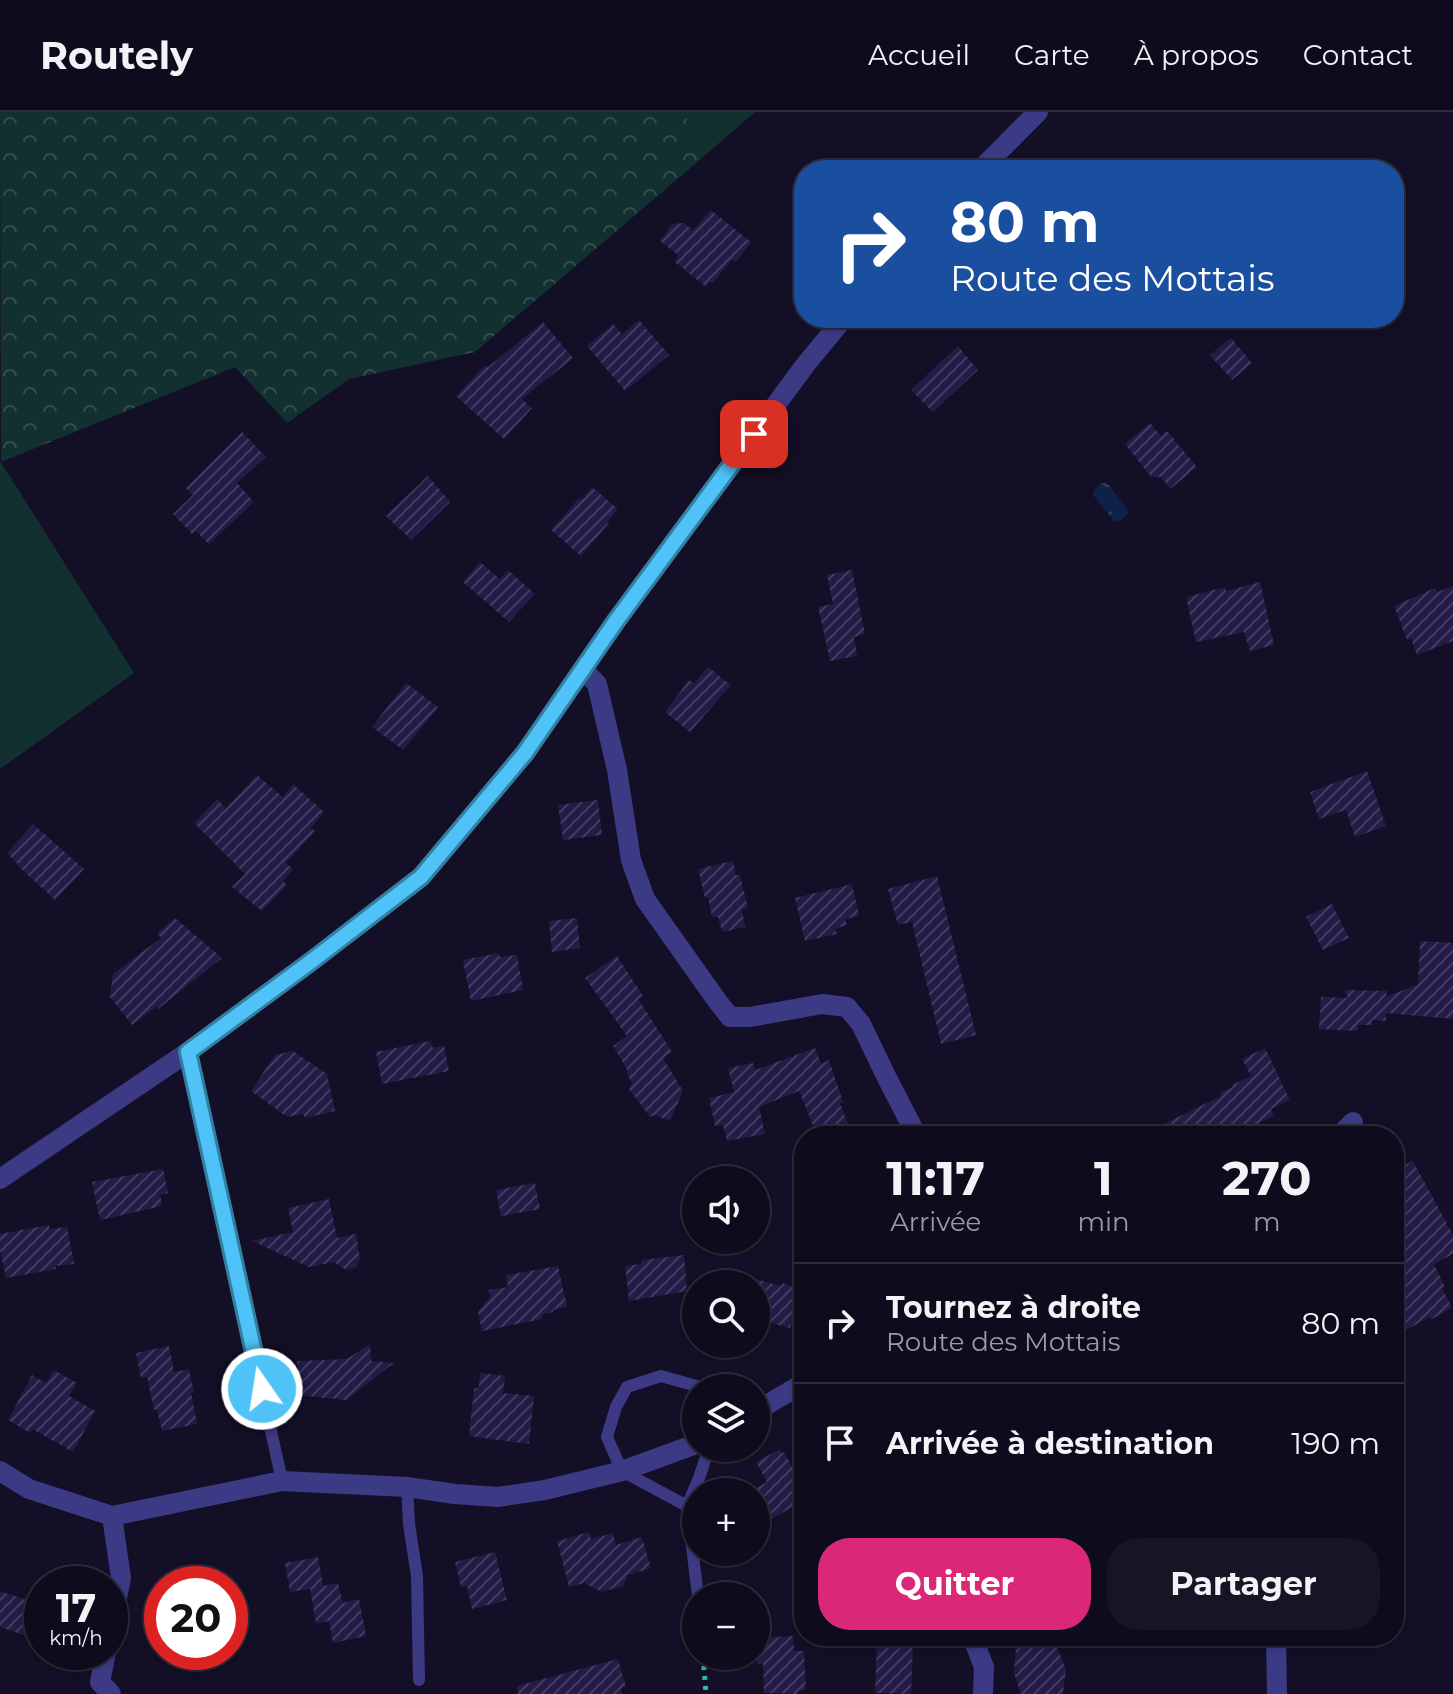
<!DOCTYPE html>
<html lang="fr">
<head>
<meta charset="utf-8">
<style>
  body { margin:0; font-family:Montserrat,sans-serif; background:#171425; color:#f1f3f6; height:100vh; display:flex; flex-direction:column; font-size:30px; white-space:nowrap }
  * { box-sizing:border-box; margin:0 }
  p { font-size:26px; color:#9b9ba3 }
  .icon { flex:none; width:44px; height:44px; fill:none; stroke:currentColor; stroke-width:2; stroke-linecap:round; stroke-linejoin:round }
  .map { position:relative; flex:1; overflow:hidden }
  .side { position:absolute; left:794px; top:1014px; width:610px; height:520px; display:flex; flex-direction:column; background:#0e0b1c; border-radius:32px; box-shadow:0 2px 6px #0004,0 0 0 2px #2e2b3b }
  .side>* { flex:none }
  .banner { position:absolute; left:794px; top:48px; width:610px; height:168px; border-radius:32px; box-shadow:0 2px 6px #0004,0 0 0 2px #2e2b3b; background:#1a4fa0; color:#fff; overflow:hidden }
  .controls { position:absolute; left:682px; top:1054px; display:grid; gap:16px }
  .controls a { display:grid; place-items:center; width:88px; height:88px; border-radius:50%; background:#0e0b1c; box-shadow:0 2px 6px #0004,0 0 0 2px #2e2b3b; font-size:40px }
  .speed { position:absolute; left:24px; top:1454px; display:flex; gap:16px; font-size:40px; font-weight:700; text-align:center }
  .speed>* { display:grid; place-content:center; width:104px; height:104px; border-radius:50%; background:#0e0b1c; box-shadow:0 2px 6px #0004,0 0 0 2px #2e2b3b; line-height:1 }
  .speed small { font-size:20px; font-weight:400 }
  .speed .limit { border:12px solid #d22; background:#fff; color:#111 }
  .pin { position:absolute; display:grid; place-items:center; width:68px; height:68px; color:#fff; margin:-34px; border-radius:16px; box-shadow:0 4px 12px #0006 }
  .me { position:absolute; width:88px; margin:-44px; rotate:347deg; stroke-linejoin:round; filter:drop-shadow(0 0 6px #0008) }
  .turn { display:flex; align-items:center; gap:28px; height:168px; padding:0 24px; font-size:36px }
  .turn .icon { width:104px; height:104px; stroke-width:2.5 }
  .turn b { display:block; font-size:56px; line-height:68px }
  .eta { display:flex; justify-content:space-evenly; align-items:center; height:136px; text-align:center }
  .eta b { font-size:48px; font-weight:700; line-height:56px }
  .button { display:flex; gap:16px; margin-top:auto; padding:16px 24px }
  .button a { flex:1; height:92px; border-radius:32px; background:#db2777; color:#fff; font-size:32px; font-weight:700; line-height:92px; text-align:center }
  .button a+a { background:#171425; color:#f1f3f6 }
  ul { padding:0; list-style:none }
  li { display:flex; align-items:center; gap:24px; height:120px; padding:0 24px; border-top:2px solid #2e2b3b }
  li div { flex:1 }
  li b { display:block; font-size:30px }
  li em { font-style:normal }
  header { display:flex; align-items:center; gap:48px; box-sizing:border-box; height:112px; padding:0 40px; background:#0e0b1c; border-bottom:2px solid #2e2b3b }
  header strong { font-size:38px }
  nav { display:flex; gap:44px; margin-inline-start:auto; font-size:28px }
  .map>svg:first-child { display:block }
  .green { fill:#12302f }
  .forest { fill:url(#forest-crowns) }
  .water { fill:url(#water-ripples) }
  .building { fill:url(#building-hatch) }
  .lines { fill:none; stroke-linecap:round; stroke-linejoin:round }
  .path { stroke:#2fb8b0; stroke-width:5; stroke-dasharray:4 6; stroke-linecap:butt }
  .service { stroke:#3d3a85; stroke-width:12 }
  .minor { stroke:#3d3a85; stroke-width:20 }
  .route-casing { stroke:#337fa1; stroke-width:20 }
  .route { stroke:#4fc3f7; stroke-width:14 }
</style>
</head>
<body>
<header>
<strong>Routely</strong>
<nav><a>Accueil</a><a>Carte</a><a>À propos</a><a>Contact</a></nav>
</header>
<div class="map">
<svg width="1453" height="1582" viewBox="0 0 1453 1582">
  <defs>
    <pattern id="forest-crowns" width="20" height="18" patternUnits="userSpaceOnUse" patternTransform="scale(2)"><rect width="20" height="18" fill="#12302f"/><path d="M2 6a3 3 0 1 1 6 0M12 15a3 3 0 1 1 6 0" fill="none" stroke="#344d4e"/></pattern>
    <pattern id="water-ripples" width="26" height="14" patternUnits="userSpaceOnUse" patternTransform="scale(2)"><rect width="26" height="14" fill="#0c2248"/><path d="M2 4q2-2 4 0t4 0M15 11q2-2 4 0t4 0" fill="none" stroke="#2f4163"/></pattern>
    <pattern id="building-hatch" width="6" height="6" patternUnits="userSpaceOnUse" patternTransform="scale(2)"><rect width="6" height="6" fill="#241b47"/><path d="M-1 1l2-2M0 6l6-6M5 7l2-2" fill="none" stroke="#433b63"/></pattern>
  </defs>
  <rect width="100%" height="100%" fill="#130f26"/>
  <g class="green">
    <path d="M684,0H755L702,46Z"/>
    <path d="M0,349L134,561L0,657Z"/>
  </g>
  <path class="forest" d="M0,0H684L702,46L475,240L349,267L287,311L235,255L1,350Z"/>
  <path class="water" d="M1101,371H1107L1127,396L1128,402L1118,410L1114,409L1093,383L1094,378Z"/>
  <g class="building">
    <path d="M711,98L751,130L736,150L732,147L713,171L710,170L706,175L675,150L678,143L660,129L672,112L683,111L693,118Z"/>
    <path d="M639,208L669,243L625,279L587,234L613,212L622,222Z"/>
    <path d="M543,210L573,246L522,287L532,296L504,327L456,284L485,253L488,255Z"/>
    <path d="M1231,226L1252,251L1232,268L1210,243Z"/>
    <path d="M958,234L978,258L933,300L911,278Z"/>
    <path d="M1150,311L1161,324L1167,319L1197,355L1170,377L1161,365H1151L1125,332Z"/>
    <path d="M242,320L266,345L237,371L254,390L209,432L196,419L192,422L173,402L193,383L186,376Z"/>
    <path d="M428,364L450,390L411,428L386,404Z"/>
    <path d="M592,375L618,397L607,410L609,411L581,444L551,418L579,386L581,388Z"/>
    <path d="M480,450L500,467L508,458L535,482L509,510L463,470Z"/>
    <path d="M852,458L865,522L854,525L857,544L830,549L818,495L833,492L827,463Z"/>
    <path d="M1260,470L1274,533L1250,539L1244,520L1196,530L1186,485L1225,475L1226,479Z"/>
    <path d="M1453,474V529L1417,543L1411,526L1407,528L1394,494L1435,476L1437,480Z"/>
    <path d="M708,555L731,573L690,620L665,600L689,568L694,571Z"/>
    <path d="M406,571L438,595L403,638L372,615Z"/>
    <path d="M1367,659L1386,714L1355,725L1346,698L1319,707L1310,680Z"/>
    <path d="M257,663L283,685L293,672L324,700L311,716L315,719L286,751L293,757L283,769L287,773L262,799L232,775L245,762L194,711L217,687L226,696Z"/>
    <path d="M598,688L602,723L563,728L558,693Z"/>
    <path d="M33,712L84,757L55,788L17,753L18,752L7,741Z"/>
    <path d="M733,749L736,763H740L748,796L742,798L745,815L722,820L718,805H712L708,785L705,786L698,757Z"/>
    <path d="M937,764L976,923L941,932L912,810L898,813L888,777Z"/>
    <path d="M852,772L859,804L845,807L847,813L835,817L837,822L805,829L795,786Z"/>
    <path d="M1332,792L1349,826L1323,838L1306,805Z"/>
    <path d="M175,806L222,846L158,897L156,895L132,913L110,885L113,862L161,826L157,821Z"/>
    <path d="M577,806L580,836L552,840L549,809Z"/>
    <path d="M1420,829L1453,831V907L1386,901V909L1372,908V913H1358L1357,919L1319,917L1321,885L1348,886L1344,878L1387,879L1386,885L1418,872Z"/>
    <path d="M499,841L500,845L517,843L523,878L471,889L463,848Z"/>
    <path d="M617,844L643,884L639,888L672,940L663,946L683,979L670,1009L655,1003L650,1005L629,977L632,971L628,964L627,957L613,934L627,924L585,866Z"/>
    <path d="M430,929L433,936L444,934L449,959L382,972L376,940Z"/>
    <path d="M815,936L821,952L829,948L843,990L840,991L848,1012L817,1023L799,979L759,995L765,1022L727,1029L723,1013L715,1014L709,986L734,980L728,956L753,951L755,958Z"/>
    <path d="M1265,936L1290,988L1271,997L1274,1004L1232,1024H1139L1221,984L1220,981L1233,975L1232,973L1251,964L1242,947Z"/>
    <path d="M293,939L327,962L335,999L305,1006L303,1002L287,1005L251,979L275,943Z"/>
    <path d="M1413,1049L1453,1123V1142L1434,1152L1445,1175L1442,1176L1452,1196L1432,1207L1429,1205L1394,1225V1210L1400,1199L1394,1186V1173L1405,1168L1394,1146V1059Z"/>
    <path d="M163,1057L168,1081L160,1083L162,1094L100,1108L92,1070Z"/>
    <path d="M535,1071L540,1097L501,1104L496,1078Z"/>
    <path d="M329,1087L337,1126L356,1122L360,1147L356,1155L346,1158L334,1150L309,1155L252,1129L293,1120L288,1096Z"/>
    <path d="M49,1113L50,1117L67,1115L74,1152L56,1154V1157L6,1166L0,1138V1122Z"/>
    <path d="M684,1143L687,1179L629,1189L625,1154L641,1152L642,1148Z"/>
    <path d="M558,1154L567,1195L553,1198V1200L542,1203V1207L482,1219L478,1200L490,1185L489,1178L508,1175L506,1163Z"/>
    <path d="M756,1167L781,1174L782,1171L804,1178V1203L795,1201L790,1216L756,1207Z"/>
    <path d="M370,1232L371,1249L394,1251L346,1288L297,1283V1249L347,1247Z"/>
    <path d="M169,1234L174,1260L189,1257L194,1281H191L197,1312L162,1319L157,1297L154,1298L147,1265L141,1266L136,1241Z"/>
    <path d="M54,1258L77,1271L69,1284L95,1299L73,1340L32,1317L30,1321L8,1308L32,1263L46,1271Z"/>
    <path d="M480,1261L505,1264L503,1281L534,1284L529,1332L469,1324L474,1277L479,1275Z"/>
    <path d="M780,1337L782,1341L784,1340L804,1377V1389L756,1415V1376L767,1370L756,1350Z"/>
    <path d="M589,1420L591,1427L613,1421L616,1433L642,1425L651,1456L628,1463L623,1474L602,1480L584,1471L569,1475L557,1429Z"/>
    <path d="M495,1440L507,1488L472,1497L467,1474L461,1475L455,1450Z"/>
    <path d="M318,1445L323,1474L338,1471L343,1491L359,1487L366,1524L333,1531L329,1509L316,1512L310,1477L290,1480L285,1451Z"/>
    <path d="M0,1479L39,1492L29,1525L0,1515Z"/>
    <path d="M793,1524L794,1539H804L806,1578L798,1579V1582L764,1581L763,1552H757L756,1526Z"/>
    <path d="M1017,1524H1053L1066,1558L1063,1582H1021L1014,1561Z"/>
    <path d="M877,1530L913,1532L911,1582L875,1581Z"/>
    <path d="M618,1547L626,1575L621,1577L622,1582H518L517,1574Z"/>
  </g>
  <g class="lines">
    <path class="path" d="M703,1544L706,1582"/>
    <g class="service">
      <path d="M188,940L282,1369"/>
      <path d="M704,1276L661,1264L627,1275L616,1295L607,1325L622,1359L687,1394L699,1366L709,1336"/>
      <path d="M407,1375L409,1412L417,1464L419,1568"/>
      <path d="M687,1394L698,1484"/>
    </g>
    <g class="minor">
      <path d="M980,58L1038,0"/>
      <path d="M583,557L597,572L617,658L631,748L645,787L718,890L730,905H750L822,892L847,895L861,912L887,966L917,1024"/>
      <path d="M1339,1024L1353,1010"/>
      <path d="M0,1067L188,940L309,851L421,765L525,641L616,509L806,252L844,206"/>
      <path d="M756,1299L804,1271"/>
      <path d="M0,1359L29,1377L112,1404L282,1369L407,1375L455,1382L498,1385L545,1378L622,1359L696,1332"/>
      <path d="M110,1521L121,1466L112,1404"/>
      <path d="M972,1524L984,1555L983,1582"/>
      <path d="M1276,1524L1277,1582"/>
      <path d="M106,1540L100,1570L111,1582"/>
    </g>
  </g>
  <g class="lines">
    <g class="route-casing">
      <path id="route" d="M262,1277L188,940L309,851L421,765L525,641L616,509L754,322"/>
    </g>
    <use href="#route" class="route"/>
  </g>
</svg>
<div class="controls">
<a><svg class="icon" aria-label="sound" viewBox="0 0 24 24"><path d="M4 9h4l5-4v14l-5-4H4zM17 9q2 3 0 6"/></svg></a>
<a><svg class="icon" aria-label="search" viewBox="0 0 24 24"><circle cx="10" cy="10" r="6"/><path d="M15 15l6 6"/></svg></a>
<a><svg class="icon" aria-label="layers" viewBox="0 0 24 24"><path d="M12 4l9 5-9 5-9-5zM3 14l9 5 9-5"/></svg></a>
<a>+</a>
<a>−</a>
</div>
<div class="speed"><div>17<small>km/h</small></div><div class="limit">20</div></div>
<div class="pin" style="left:754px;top:322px;background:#d93025"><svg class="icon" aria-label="arrive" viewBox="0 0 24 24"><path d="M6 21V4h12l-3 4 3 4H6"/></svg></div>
<svg class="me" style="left:262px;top:1277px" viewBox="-20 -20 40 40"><circle r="17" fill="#4fc3f7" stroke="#fff" stroke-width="3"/><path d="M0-11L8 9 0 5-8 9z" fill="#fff"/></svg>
<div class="banner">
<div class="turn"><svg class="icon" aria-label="right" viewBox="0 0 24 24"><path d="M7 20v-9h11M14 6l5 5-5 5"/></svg><div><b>80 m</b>Route des Mottais</div></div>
</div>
<section class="side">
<div class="eta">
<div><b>11:17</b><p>Arrivée</p></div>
<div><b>1</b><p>min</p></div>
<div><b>270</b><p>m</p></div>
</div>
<ul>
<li><svg class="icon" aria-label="right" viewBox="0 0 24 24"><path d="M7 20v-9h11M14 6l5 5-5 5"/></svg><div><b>Tournez à droite</b><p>Route des Mottais</p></div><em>80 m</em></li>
<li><svg class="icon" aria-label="arrive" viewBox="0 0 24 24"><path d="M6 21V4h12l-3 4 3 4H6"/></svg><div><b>Arrivée à destination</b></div><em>190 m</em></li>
</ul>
<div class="button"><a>Quitter</a><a>Partager</a></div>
</section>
</div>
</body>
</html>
